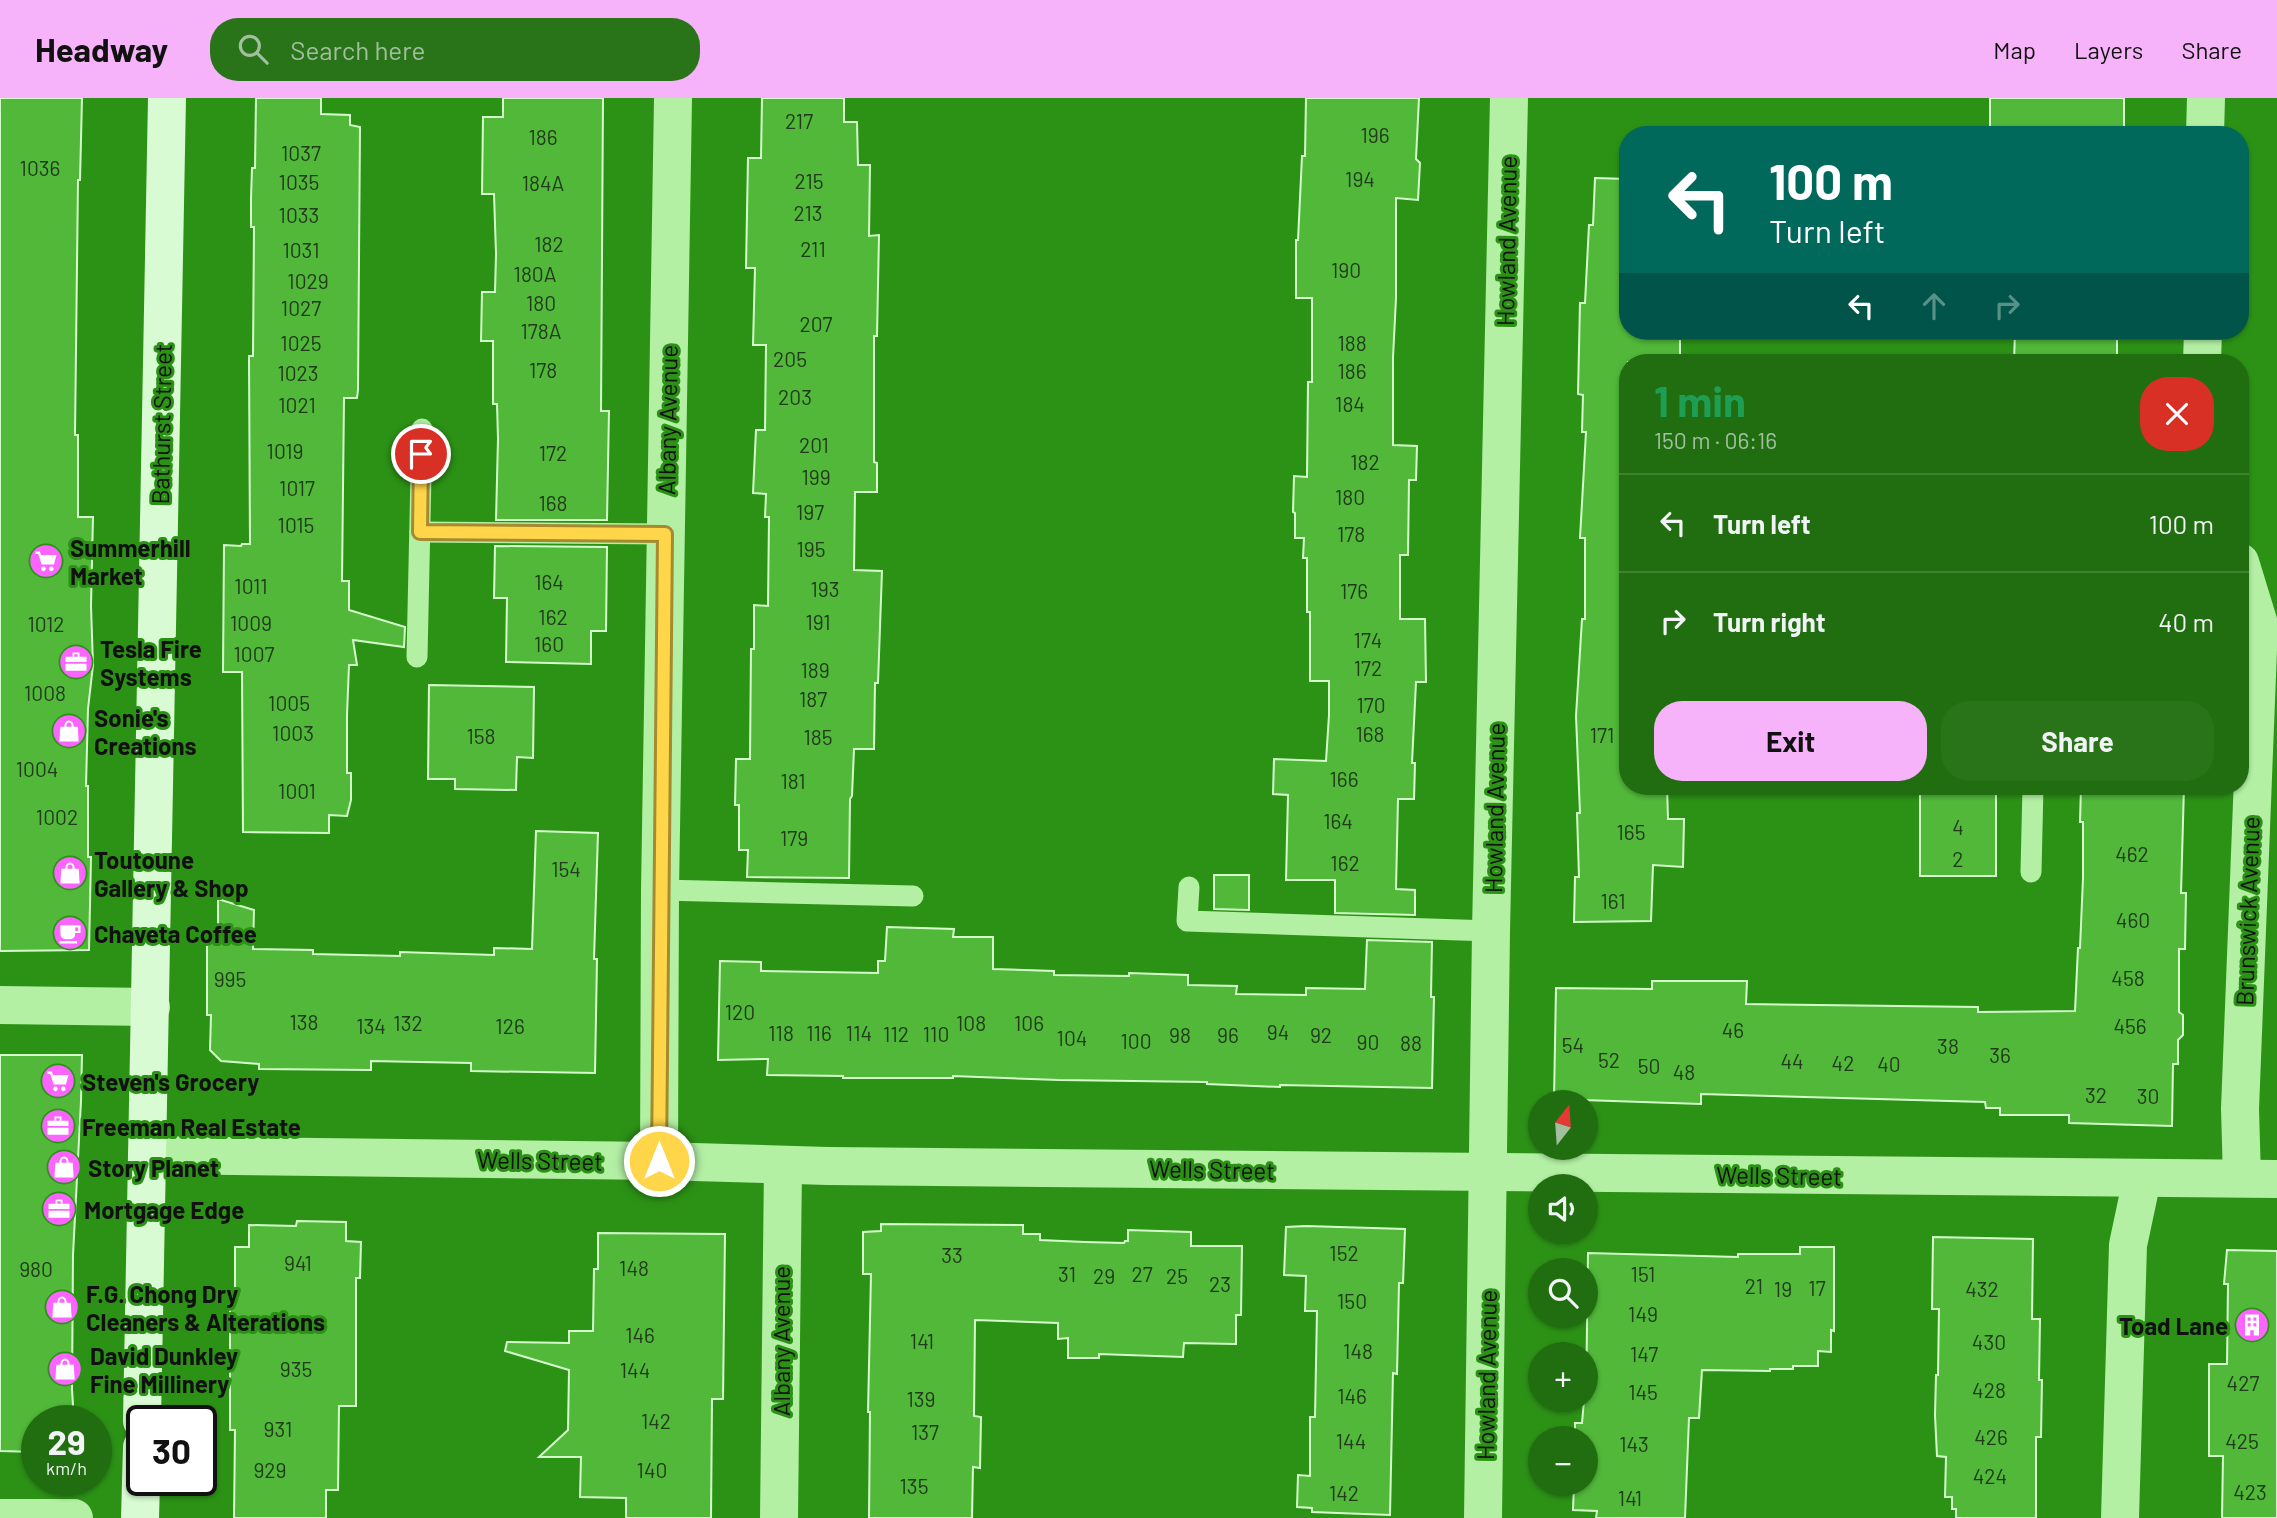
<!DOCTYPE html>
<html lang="en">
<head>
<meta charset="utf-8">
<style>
  body { margin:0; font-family:Barlow,sans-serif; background:#297319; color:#f1f3f6; height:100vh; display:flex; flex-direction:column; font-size:26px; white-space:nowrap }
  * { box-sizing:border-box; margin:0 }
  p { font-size:23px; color:#a2c09f }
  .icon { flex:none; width:38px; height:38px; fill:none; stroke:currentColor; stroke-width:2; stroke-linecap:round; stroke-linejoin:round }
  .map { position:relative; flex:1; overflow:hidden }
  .side { position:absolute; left:1619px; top:256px; width:630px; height:441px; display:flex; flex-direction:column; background:#216e10; border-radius:28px; box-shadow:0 2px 5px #0004 }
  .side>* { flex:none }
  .hud { position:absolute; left:1619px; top:28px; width:630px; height:214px; border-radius:28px; box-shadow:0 2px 5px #0004; background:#00695c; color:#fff; overflow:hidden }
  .needle { width:46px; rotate:17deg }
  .controls { position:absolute; left:1528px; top:992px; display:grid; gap:14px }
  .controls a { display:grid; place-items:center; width:70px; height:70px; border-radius:50%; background:#216e10; box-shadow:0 2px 5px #0004; font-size:35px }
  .speed { position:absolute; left:21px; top:1307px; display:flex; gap:14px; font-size:35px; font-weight:700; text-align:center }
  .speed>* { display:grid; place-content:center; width:91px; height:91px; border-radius:50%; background:#216e10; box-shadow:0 2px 5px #0004; line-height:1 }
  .speed small { font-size:18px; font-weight:400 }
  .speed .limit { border:4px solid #111; border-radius:10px; background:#fff; color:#111 }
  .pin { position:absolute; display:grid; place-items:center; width:60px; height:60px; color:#fff; margin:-30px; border:4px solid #fff; border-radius:50%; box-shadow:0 2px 7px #0007 }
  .me { position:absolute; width:77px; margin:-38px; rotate:0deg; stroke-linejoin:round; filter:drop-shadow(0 0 5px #0008) }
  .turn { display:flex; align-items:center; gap:24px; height:147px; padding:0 35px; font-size:32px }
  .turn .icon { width:91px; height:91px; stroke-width:2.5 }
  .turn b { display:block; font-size:49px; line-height:60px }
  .lanes { display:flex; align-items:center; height:66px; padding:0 35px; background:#0003; justify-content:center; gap:35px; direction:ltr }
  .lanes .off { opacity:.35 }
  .round { display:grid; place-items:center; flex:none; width:74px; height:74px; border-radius:28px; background:#297319 }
  .headline { display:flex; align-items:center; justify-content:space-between; height:119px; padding:0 35px }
  h1 { font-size:42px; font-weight:700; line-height:52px; color:#1e9e55 }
  .primary-button { display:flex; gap:14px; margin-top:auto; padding:14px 35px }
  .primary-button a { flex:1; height:80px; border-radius:28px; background:#f6b3fa; color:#111; font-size:28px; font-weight:700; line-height:80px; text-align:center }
  .primary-button a+a { background:#297319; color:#f1f3f6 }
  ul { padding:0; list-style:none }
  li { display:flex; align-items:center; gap:21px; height:98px; padding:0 35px; border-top:2px solid #3e8130 }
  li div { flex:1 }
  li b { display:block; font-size:26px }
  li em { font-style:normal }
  header { display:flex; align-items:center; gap:42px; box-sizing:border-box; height:98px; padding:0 35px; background:#f6b3fa; color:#111 }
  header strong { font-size:33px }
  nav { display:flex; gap:38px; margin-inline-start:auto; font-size:24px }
  .search { width:490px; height:63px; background:#297319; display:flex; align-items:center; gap:18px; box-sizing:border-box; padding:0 24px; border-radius:28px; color:#a2c09f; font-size:26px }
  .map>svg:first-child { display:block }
  .building { fill:#51b83a; stroke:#d4fccb; stroke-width:2 }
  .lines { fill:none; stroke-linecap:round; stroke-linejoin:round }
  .service { stroke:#b3f0a4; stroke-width:21 }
  .minor { stroke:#b3f0a4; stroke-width:38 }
  .secondary { stroke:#d9fbd3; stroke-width:38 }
  .route-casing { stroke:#a68a30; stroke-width:18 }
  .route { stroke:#ffd54a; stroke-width:12 }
  .labels { text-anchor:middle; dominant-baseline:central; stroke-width:6; stroke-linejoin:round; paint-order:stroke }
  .number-label { font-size:21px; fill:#213b1b }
  .street-label { font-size:24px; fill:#111; stroke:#2c9216 }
  .poi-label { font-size:24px; font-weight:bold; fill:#111; stroke:#2c9216; text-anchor:start }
</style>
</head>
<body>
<header>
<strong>Headway</strong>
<div class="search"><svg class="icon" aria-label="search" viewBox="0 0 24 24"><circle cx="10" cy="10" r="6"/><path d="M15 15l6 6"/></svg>Search here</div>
<nav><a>Map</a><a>Layers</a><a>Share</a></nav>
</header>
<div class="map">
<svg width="2277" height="1420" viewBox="0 0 2277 1420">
  <rect width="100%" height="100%" fill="#2c9216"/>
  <g class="building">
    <path d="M0,0H82L80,82H78L75,337H78V419H93L91,508L93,567L88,611L86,688H88V759H91L89,852L0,853Z"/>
    <path d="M256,0H321V16L350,17V27L360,29L358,292L357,300H344L342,483H349V512L405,529L404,549L353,542L357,567H349L347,617V675H351V702L347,718L329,717V735L243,734L242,574H223L224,447L241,448L242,446H250L249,258H253L254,129H251V100L252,70H255Z"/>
    <path d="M503,0H603L601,313H609L607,422H496L498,341L497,306H493V243H481L482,194H495L496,156L494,96H482L483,19H503Z"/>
    <path d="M762,0H844V24H857L858,67H870L869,138L879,137L877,238H874V364L877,365V394H855L854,472L882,473L878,585H875L874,651H854L852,698L850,701L849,780L747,779L748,752H739V707H735L736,661H750L751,551H754V507L768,508L769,419H765L766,396L753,395L756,332H765L766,247H753L755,170H746L748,60H761Z"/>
    <path d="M1306,0H1419L1416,61L1420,65L1418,102L1396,100V200L1393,260V347L1417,348L1416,382H1409L1408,457H1400V521H1425L1426,584H1416L1412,665H1415L1414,701H1398L1396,791L1415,792V817L1335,815V782H1286L1288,697L1273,696L1274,661L1326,663L1329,617V583H1310V514H1307V460H1303L1304,440H1295V415L1293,414L1294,378L1307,379L1308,284H1312V200H1296V142H1298L1302,58H1305Z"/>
    <rect x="1990" y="0" width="134" height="37"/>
    <path d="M1595,80L1628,81V233H1680V264H1628V688H1667L1668,721H1684L1683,769L1653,767L1651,823L1574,824L1575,779H1579L1577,715H1580L1576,618L1582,521H1585V440H1580L1586,334H1582L1583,297L1578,296L1580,205H1585L1589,127H1593Z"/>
    <path d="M2015,233H2117V264H2014Z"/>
    <path d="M495,448L607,449L606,533H591V566L506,564L507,500H494Z"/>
    <path d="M429,587L534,589L533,660L517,659L516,692L455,691V681H428Z"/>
    <rect x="1920" y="688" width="76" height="90"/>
    <path d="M2081,688H2184L2181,795H2186L2185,851H2179V914L2183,917V937L2178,942V966H2173L2172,1028L2069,1025V1017H2000V1010H1986L1985,1004L1701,996V1006L1554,1001L1556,890L1652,891V883H1747L1746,906L1978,909V914L2075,913L2078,850H2080L2083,780V724H2080Z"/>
    <path d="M536,733L598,735L594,861H597L595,975L471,973V965L371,963V972L259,971V966L221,963L210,952L211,917H207V842H218V801L254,812L253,851L313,852V856L400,858V854L494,857V850L532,851Z"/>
    <path d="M1214,777H1249V812L1214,811Z"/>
    <path d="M887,829L954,831L953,839H993V871L1054,873V877L1129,878V875L1188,877V887L1237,888L1236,896L1306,897V890L1365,891L1367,842L1432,844L1431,899H1434L1432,990L1280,987V989L1207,986V984L1059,982L953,978V980H843V978L767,977L768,961L718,962L720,863L761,864V873L878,875V863H885Z"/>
    <path d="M0,957H82L81,1003L73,1157L72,1291L74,1323H37V1354L0,1353Z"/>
    <path d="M297,1123L346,1124V1143L361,1144L360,1180H356V1308H339L338,1392H326V1420H234L235,1332H230V1207H235V1149H249V1127L296,1128Z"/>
    <path d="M881,1126L1023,1127V1136H1040V1142L1085,1144L1124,1145L1125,1143H1128V1132L1191,1134V1148H1242L1241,1217H1236V1246L1184,1245L1183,1259L1099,1256V1260H1068V1240L1058,1241V1225L975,1222L974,1318L981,1319L980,1370L973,1369L972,1420H869L870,1314H868L871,1176H863V1134L881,1133Z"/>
    <path d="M1306,1128L1405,1131L1403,1185H1399L1397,1276L1393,1275L1390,1417L1312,1414V1410L1297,1409L1298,1377L1310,1378V1319H1315L1317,1213H1305L1306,1178L1284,1177L1286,1129Z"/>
    <path d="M598,1135L725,1136L723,1301H712L711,1420H626V1400L580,1399L581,1359H539L568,1332L569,1272L505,1253L507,1244L569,1245V1233H593L594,1171H598Z"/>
    <path d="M1933,1139L2033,1141L2032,1221H2040L2039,1282H2042L2041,1339H2036V1420H1956V1411H1952V1399H1945L1946,1359L1937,1358L1935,1317L1936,1277H1938L1939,1211H1932Z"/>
    <path d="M1800,1149H1834V1233L1831,1232V1254L1818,1253V1268H1793V1271H1770V1273L1702,1272L1699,1320H1689L1685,1420H1596L1597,1413L1573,1412L1574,1386H1586V1340H1575V1325H1582L1584,1302H1586L1588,1155L1738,1159V1156H1800Z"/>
    <path d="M2227,1152L2277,1153V1420H2222L2223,1358H2209V1266H2227L2228,1186H2224Z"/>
  </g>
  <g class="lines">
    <g class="service">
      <path d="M420,434L665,436"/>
      <path d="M417,559L422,331"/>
      <path d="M2031,774L2033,688"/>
      <path d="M1189,789L1187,823L1491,833"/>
      <path d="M660,792L913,798"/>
    </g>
    <g class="minor">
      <path d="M2205,37L2206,0"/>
      <path d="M2202,264L2203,233"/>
      <path d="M2240,464L2259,526L2240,1011L2242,1080"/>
      <path d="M0,907L151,909"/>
      <path d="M147,1057L659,1063L828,1068L2277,1081"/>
      <path d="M659,1063L660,792L673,0"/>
      <path d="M0,1420H74"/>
      <path d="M779,1420L783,1067"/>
      <path d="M1483,1420L1491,833L1509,0"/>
      <path d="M2120,1420L2128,1147L2142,1081"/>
    </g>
    <g class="secondary">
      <path d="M142,1323L167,0"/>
      <path d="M140,1420L142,1349"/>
    </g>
  </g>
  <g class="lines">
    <g class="route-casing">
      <path id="route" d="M421,356L420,434L665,436L659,1063"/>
    </g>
    <use href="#route" class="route"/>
  </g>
  <defs>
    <g id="supermarket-disc" transform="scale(1.75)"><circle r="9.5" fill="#fb64ff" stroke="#2c9216"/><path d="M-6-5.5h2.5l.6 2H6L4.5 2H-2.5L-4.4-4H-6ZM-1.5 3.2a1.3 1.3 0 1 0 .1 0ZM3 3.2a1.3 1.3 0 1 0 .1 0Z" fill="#fff"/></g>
    <g id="office-disc" transform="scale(1.75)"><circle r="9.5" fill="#fb64ff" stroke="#2c9216"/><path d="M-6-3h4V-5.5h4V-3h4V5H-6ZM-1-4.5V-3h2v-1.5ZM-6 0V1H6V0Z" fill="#fff"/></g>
    <g id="shop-disc" transform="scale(1.75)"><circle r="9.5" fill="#fb64ff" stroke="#2c9216"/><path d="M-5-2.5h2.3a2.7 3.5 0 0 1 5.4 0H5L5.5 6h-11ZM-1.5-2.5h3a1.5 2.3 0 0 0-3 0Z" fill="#fff"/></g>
    <g id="cafe-disc" transform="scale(1.75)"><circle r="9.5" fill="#fb64ff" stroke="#2c9216"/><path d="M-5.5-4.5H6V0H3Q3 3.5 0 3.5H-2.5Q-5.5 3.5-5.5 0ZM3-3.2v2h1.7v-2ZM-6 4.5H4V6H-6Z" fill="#fff"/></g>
    <g id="building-disc" transform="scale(1.75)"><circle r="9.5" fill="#fb64ff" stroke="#2c9216"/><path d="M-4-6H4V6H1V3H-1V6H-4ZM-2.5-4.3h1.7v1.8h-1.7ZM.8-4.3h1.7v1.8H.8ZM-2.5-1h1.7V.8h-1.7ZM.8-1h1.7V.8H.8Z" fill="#fff"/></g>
  </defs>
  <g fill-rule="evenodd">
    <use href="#supermarket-disc" x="46" y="463"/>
    <use href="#office-disc" x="76" y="564"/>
    <use href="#shop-disc" x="69" y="633"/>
    <use href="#shop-disc" x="70" y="775"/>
    <use href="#cafe-disc" x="70" y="835"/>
    <use href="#supermarket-disc" x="58" y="983"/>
    <use href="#office-disc" x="58" y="1028"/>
    <use href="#shop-disc" x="64" y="1069"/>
    <use href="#office-disc" x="59" y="1111"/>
    <use href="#shop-disc" x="62" y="1209"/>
    <use href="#building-disc" x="2252" y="1227"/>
    <use href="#shop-disc" x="65" y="1271"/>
  </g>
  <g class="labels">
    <g class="number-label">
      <text x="799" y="22">217</text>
      <text x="1375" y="36">196</text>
      <text x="543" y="38">186</text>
      <text x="301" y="54">1037</text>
      <text x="40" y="69">1036</text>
      <text x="1360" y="80">194</text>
      <text x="809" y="82">215</text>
      <text x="299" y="83">1035</text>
      <text x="543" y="84">184A</text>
      <text x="808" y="114">213</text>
      <text x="299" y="116">1033</text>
      <text x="549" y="145">182</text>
      <text x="813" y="150">211</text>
      <text x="301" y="151">1031</text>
      <text x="1346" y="171">190</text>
      <text x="535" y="175">180A</text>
      <text x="308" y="182">1029</text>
      <text x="541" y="204">180</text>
      <text x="301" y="209">1027</text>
      <text x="816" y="225">207</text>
      <text x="541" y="232">178A</text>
      <text x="301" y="244">1025</text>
      <text x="1352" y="244">188</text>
      <text x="790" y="260">205</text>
      <text x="543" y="271">178</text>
      <text x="1352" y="272">186</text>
      <text x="298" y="274">1023</text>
      <text x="795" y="298">203</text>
      <text x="1350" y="305">184</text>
      <text x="297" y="306">1021</text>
      <text x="814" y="346">201</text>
      <text x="285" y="352">1019</text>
      <text x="553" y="354">172</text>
      <text x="1365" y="363">182</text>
      <text x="816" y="378">199</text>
      <text x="297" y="389">1017</text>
      <text x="1350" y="398">180</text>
      <text x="553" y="404">168</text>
      <text x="810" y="413">197</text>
      <text x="296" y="426">1015</text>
      <text x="1351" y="435">178</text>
      <text x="811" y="450">195</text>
      <text x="549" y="483">164</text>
      <text x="251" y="487">1011</text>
      <text x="825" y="490">193</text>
      <text x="1354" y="492">176</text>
      <text x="553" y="518">162</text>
      <text x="818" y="523">191</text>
      <text x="251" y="524">1009</text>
      <text x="46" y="525">1012</text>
      <text x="1368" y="541">174</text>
      <text x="549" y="545">160</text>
      <text x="254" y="555">1007</text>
      <text x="1368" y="569">172</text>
      <text x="815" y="571">189</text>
      <text x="45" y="594">1008</text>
      <text x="813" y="600">187</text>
      <text x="289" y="604">1005</text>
      <text x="1371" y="606">170</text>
      <text x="293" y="634">1003</text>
      <text x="1370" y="635">168</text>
      <text x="1602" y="636">171</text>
      <text x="481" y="637">158</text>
      <text x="818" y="638">185</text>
      <text x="37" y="670">1004</text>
      <text x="1344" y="680">166</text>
      <text x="793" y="682">181</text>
      <text x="297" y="692">1001</text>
      <text x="57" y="718">1002</text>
      <text x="1338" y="722">164</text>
      <text x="1958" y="728">4</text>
      <text x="1631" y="733">165</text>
      <text x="794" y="739">179</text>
      <text x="2132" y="755">462</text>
      <text x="1958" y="760">2</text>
      <text x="1345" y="764">162</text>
      <text x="566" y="770">154</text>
      <text x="1613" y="802">161</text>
      <text x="2133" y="821">460</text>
      <text x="2128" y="879">458</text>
      <text x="230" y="880">995</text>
      <text x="740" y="913">120</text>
      <text x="304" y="923">138</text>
      <text x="408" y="924">132</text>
      <text x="971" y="924">108</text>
      <text x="1029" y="924">106</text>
      <text x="371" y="927">134</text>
      <text x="510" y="927">126</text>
      <text x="2130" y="927">456</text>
      <text x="1733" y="931">46</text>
      <text x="1278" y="933">94</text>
      <text x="781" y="934">118</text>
      <text x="819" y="934">116</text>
      <text x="859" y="934">114</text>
      <text x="896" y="935">112</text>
      <text x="936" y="935">110</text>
      <text x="1180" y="936">98</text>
      <text x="1228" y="936">96</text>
      <text x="1321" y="936">92</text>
      <text x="1072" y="939">104</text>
      <text x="1136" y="942">100</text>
      <text x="1368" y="943">90</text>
      <text x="1411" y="944">88</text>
      <text x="1573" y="946">54</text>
      <text x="1948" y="947">38</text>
      <text x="2000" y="956">36</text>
      <text x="1609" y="961">52</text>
      <text x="1792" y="962">44</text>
      <text x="1843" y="964">42</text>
      <text x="1889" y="965">40</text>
      <text x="1649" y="967">50</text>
      <text x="1684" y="973">48</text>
      <text x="2096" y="996">32</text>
      <text x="2148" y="997">30</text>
      <text x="1344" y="1154">152</text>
      <text x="952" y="1156">33</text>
      <text x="298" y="1164">941</text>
      <text x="634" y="1169">148</text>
      <text x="36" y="1170">980</text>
      <text x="1067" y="1175">31</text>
      <text x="1142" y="1175">27</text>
      <text x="1643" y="1175">151</text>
      <text x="1104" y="1177">29</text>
      <text x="1177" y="1177">25</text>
      <text x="1220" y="1185">23</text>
      <text x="1754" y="1187">21</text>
      <text x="1817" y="1189">17</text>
      <text x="1783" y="1190">19</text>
      <text x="1982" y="1190">432</text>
      <text x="1352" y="1202">150</text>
      <text x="1643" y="1215">149</text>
      <text x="640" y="1236">146</text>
      <text x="922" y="1242">141</text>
      <text x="1989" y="1243">430</text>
      <text x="1358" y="1252">148</text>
      <text x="1644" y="1255">147</text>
      <text x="296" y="1270">935</text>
      <text x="635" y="1271">144</text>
      <text x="2243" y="1284">427</text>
      <text x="1989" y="1291">428</text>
      <text x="1643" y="1293">145</text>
      <text x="1352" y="1297">146</text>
      <text x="921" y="1300">139</text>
      <text x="656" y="1322">142</text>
      <text x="278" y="1330">931</text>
      <text x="925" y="1333">137</text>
      <text x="1991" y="1338">426</text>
      <text x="1351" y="1342">144</text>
      <text x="2242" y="1342">425</text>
      <text x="1634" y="1345">143</text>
      <text x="270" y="1371">929</text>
      <text x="652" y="1371">140</text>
      <text x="1990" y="1377">424</text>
      <text x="914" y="1387">135</text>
      <text x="2250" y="1393">423</text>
      <text x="1344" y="1394">142</text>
      <text x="1630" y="1399">141</text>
    </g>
    <g class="street-label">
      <text transform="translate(1506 143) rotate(-89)">Howland Avenue</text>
      <text transform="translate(667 322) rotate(-89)">Albany Avenue</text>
      <text transform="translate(161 326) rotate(-89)">Bathurst Street</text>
      <text transform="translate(1494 710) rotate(-89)">Howland Avenue</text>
      <text transform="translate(2247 813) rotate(-88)">Brunswick Avenue</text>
      <text transform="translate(540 1062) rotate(1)">Wells Street</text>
      <text transform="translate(1212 1071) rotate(1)">Wells Street</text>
      <text transform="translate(1779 1077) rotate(1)">Wells Street</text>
      <text transform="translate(780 1243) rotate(-90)">Albany Avenue</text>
      <text transform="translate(1486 1277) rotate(-89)">Howland Avenue</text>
    </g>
    <g class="poi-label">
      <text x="70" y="449">Summerhill<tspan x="70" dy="28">Market</tspan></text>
      <text x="100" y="550">Tesla Fire<tspan x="100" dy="28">Systems</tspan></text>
      <text x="94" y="619">Sonie's<tspan x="94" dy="28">Creations</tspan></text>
      <text x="94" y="761">Toutoune<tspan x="94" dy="28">Gallery &amp; Shop</tspan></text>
      <text x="94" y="835">Chaveta Coffee</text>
      <text x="82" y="983">Steven's Grocery</text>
      <text x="82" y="1028">Freeman Real Estate</text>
      <text x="88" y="1069">Story Planet</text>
      <text x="84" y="1111">Mortgage Edge</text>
      <text x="86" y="1195">F.G. Chong Dry<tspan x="86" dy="28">Cleaners &amp; Alterations</tspan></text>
      <text x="2228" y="1227" text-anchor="end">Toad Lane</text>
      <text x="90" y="1257">David Dunkley<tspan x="90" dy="28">Fine Millinery</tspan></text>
    </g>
  </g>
</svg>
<div class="controls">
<a><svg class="needle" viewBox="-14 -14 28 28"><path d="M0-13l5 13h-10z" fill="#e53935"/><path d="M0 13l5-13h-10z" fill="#a2c09f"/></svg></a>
<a><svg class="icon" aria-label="sound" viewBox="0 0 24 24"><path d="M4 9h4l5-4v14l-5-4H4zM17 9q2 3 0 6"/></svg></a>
<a><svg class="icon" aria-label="search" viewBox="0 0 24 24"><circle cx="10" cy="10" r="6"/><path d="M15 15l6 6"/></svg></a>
<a>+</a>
<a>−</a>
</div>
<div class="speed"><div>29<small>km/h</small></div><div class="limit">30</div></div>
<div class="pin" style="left:421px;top:356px;background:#d93025"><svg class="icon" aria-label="arrive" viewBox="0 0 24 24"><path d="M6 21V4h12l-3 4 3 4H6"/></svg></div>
<svg class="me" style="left:659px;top:1063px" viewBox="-20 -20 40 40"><circle r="17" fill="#ffd54a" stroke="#fff" stroke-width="3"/><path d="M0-11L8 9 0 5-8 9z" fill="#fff"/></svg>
<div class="hud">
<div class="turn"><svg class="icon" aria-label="left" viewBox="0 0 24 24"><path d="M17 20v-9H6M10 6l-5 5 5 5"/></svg><div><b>100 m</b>Turn left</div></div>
<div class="lanes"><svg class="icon" aria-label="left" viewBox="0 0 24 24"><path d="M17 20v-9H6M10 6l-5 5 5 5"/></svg><svg class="icon off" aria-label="ahead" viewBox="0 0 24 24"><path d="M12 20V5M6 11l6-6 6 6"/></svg><svg class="icon off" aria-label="right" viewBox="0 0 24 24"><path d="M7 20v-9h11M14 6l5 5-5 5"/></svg></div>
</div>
<section class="side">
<div class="headline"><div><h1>1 min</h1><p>150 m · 06:16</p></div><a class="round" style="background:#d93025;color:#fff"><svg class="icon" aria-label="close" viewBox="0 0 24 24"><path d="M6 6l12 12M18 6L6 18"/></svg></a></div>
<ul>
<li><svg class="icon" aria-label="left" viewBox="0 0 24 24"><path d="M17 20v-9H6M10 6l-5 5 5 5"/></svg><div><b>Turn left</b></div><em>100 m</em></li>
<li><svg class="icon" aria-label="right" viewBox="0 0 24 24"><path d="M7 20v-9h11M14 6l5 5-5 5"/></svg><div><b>Turn right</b></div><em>40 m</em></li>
</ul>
<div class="primary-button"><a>Exit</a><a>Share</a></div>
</section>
</div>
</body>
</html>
